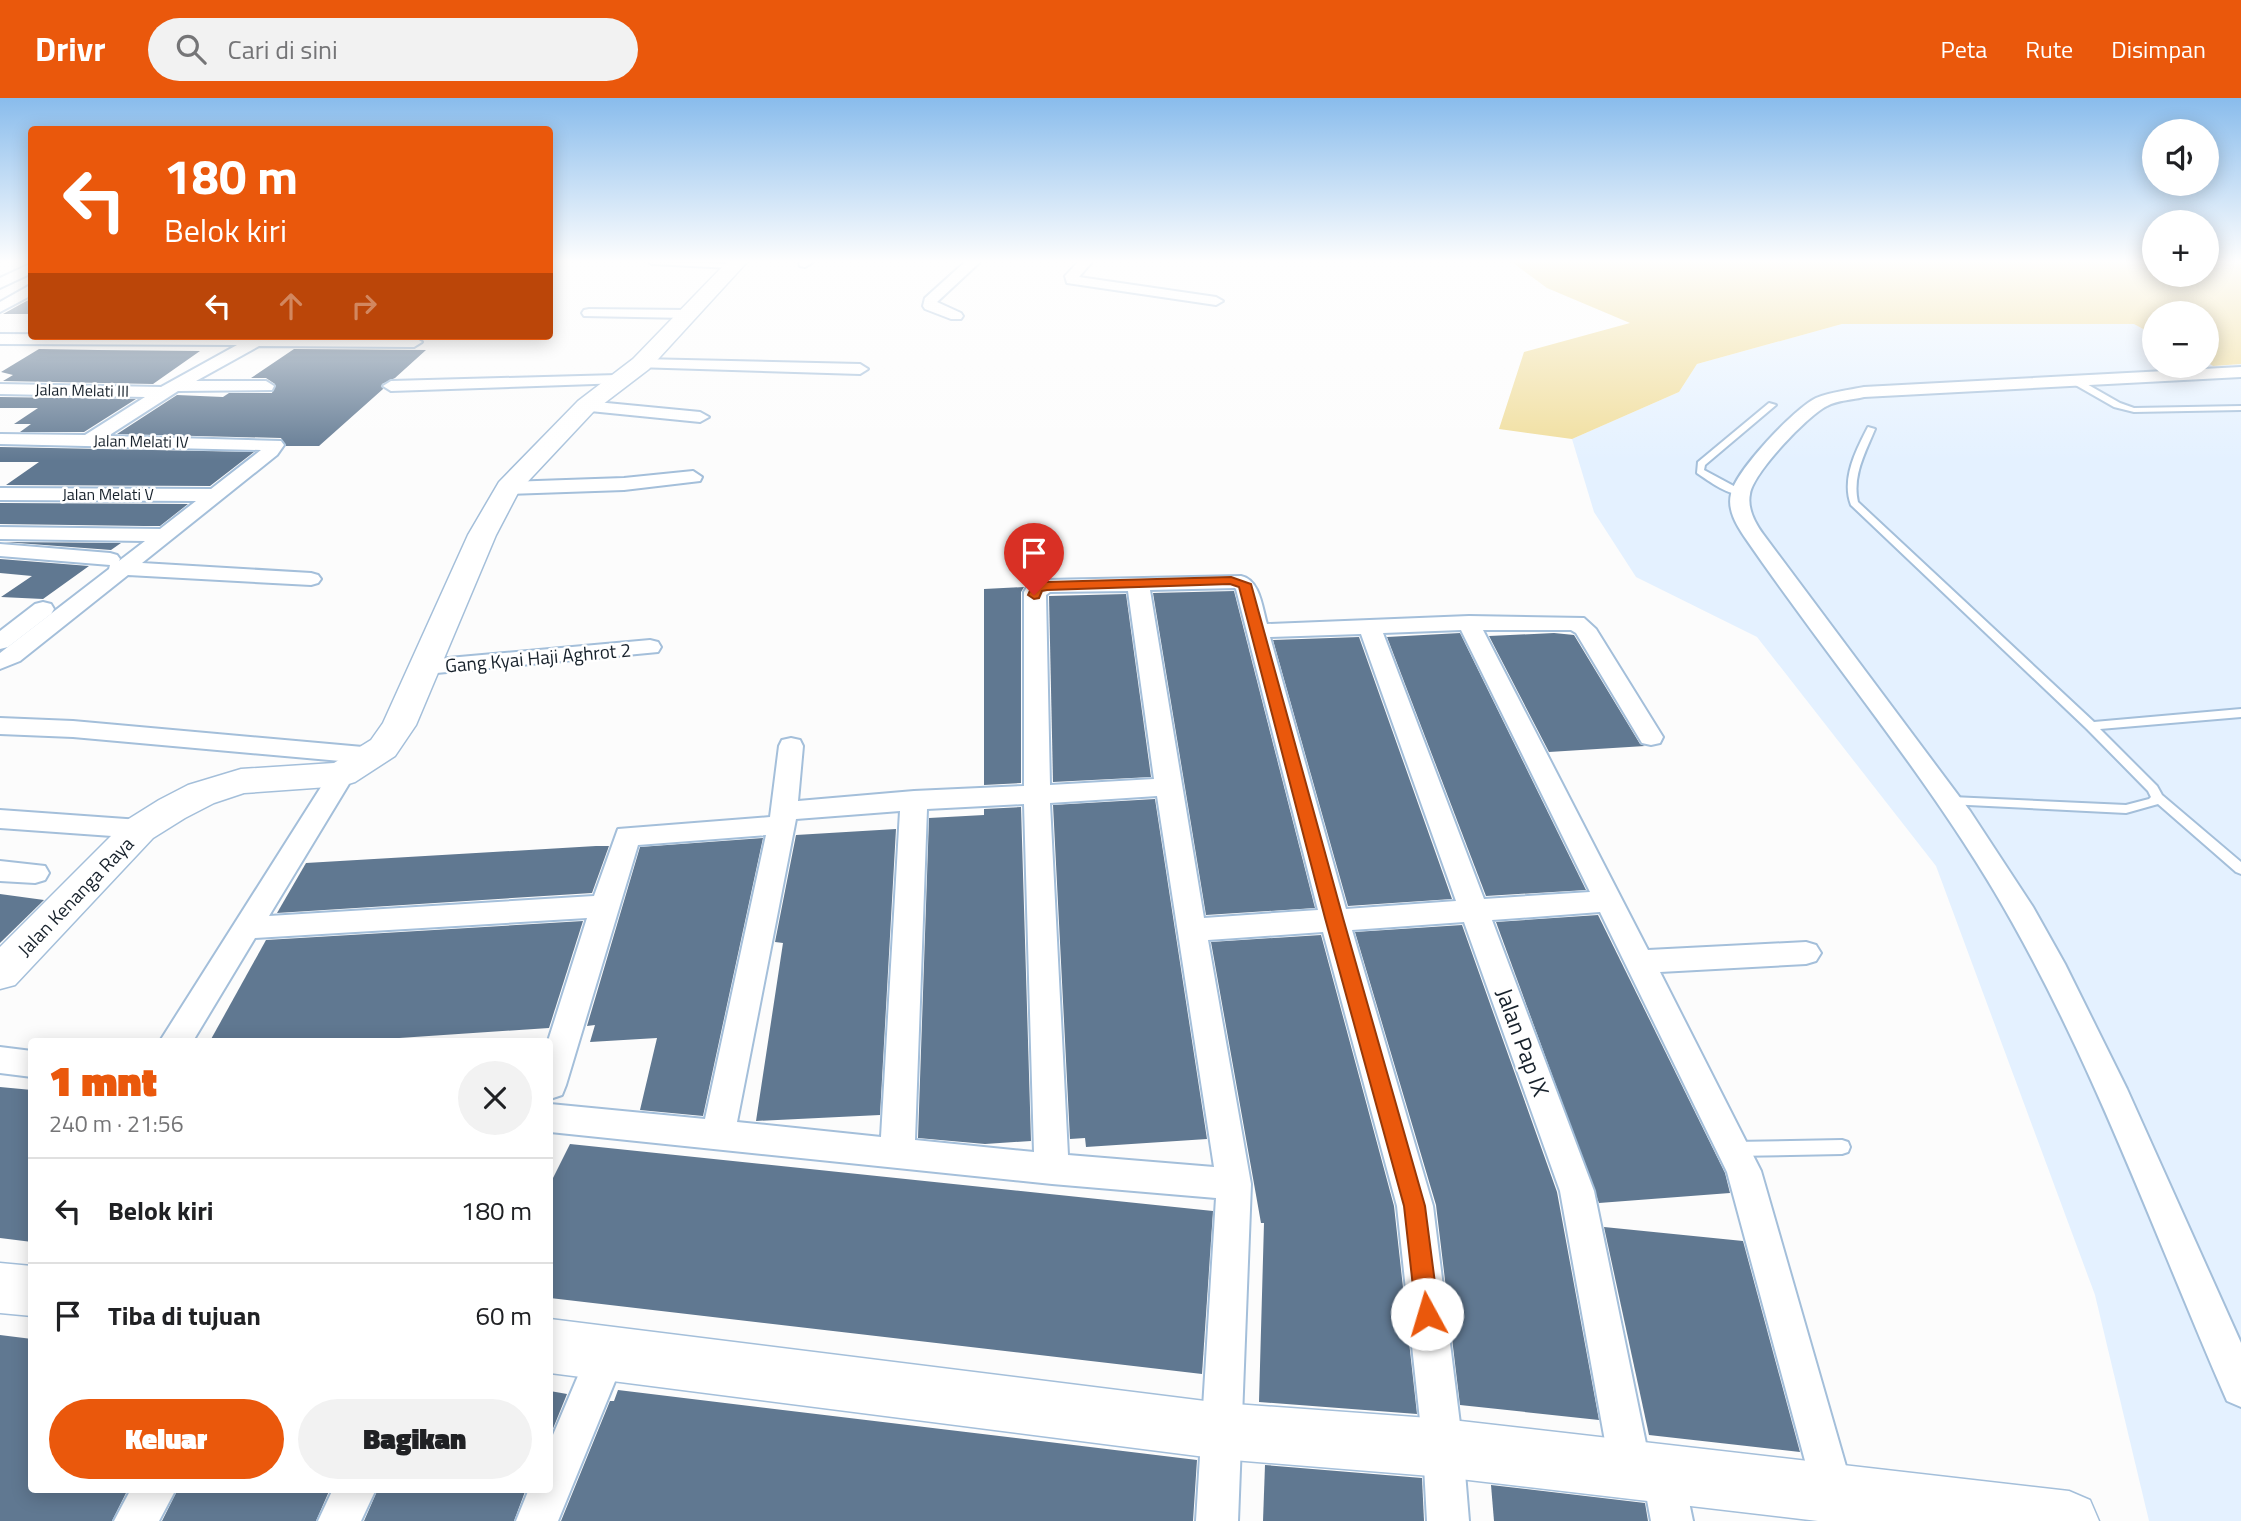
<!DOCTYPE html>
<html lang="id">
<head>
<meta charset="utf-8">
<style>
  body { margin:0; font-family:"Titillium Web",sans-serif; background:#f2f2f2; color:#202124; height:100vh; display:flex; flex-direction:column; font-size:26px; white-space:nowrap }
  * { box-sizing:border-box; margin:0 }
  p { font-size:23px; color:#757577 }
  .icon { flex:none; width:38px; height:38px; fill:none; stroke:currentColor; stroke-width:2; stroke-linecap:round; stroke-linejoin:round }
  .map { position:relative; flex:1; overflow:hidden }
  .drawer { position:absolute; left:28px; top:940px; width:525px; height:455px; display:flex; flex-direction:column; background:#fff; border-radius:7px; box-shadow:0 4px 18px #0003 }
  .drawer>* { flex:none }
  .guide { position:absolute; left:28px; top:28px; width:525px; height:214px; border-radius:7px; box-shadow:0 4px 18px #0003; background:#ea580c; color:#fff; overflow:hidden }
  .controls { position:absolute; left:2142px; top:21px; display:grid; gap:14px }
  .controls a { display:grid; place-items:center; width:77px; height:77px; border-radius:50%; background:#fff; box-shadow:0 4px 18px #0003; font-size:35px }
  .pin { position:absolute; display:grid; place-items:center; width:60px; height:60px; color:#fff; margin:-72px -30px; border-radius:50% 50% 50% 0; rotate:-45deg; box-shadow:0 0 7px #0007 }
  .pin .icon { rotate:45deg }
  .me { position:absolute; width:77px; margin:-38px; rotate:354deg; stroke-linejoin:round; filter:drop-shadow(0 0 5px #0008) }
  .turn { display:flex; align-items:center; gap:24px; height:147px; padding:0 21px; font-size:32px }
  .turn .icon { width:91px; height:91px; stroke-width:2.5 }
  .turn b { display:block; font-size:49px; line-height:60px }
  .lanes { display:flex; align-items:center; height:66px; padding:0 21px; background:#0003; justify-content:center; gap:35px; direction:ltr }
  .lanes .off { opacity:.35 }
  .round { display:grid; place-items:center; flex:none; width:74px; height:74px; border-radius:37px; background:#f2f2f2 }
  .overview { display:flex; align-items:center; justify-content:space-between; height:119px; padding:0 21px }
  h1 { font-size:42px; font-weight:800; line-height:52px; color:#ea580c }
  .button { display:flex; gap:14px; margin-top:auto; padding:14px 21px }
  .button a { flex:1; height:80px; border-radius:42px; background:#ea580c; color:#fff; font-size:28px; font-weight:800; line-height:80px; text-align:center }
  .button a+a { background:#f2f2f2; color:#202124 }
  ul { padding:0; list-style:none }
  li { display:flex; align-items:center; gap:21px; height:105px; padding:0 21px; border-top:2px solid #e0e0e0 }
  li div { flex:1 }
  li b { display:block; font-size:26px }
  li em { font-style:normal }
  header { display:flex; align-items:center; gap:42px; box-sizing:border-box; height:98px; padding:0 35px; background:#ea580c; color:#fff }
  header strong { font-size:33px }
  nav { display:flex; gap:38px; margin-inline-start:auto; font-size:24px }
  .search { width:490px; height:63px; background:#f2f2f2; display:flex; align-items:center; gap:18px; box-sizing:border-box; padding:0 24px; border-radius:38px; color:#757577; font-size:26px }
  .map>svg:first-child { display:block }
  .built { fill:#e4f1ff }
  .green { fill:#f0dd9a }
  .building { fill:#607891 }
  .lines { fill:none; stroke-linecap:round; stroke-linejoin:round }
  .lane-casing { stroke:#a4bfda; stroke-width:4 }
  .street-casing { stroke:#a4bfda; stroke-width:4 }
  .secondary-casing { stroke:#a4bfda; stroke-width:3 }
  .lane { fill:#fff; fill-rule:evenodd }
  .street { fill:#fff; fill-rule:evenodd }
  .secondary { fill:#fff; fill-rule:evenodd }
  .route { fill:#ea580c; stroke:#983908; stroke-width:2 }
  .labels { text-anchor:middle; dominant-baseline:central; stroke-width:5; stroke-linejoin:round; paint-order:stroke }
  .far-street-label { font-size:16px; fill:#17212b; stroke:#fff }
  .street-label { font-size:19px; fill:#17212b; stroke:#fff }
  .near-street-label { font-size:23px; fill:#17212b; stroke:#fff }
</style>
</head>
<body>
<header>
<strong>Drivr</strong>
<div class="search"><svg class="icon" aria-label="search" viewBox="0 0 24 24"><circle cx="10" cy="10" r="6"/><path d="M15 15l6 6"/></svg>Cari di sini</div>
<nav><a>Peta</a><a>Rute</a><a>Disimpan</a></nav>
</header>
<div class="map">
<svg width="2241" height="1423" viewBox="0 0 2241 1423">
  <rect width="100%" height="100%" fill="#fcfcfc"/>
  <path class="built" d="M1842,226H2134L2154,237V268H2207V264L2213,268L2241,266V1423H2149L2095,1197L1936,768L1757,539L1636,479L1594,414L1572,341L1679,294L1697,266Z"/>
  <path class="green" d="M1512,164H2154V177H2207V164H2241V266L2213,268L2207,264V215H2154V237L2134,226H1842L1697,266L1679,294L1572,341L1499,331L1524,254L1630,225L1547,190Z"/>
  <g class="building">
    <path d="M32,200V216H3Z"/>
    <path d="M39,251L98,252L200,253L153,286L3,283L13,277L1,274Z"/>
    <path d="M294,251L426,252L395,280L382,286L383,291L319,348H286L281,340L117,336L177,297L223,299L229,295H272L275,286L266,280H251Z"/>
    <path d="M0,299L136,301L84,334H20L31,326H14L38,310H0Z"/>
    <path d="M0,349L254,354L210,388L6,387L39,364H0Z"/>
    <path d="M0,405L188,406L160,428H144L0,426Z"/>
    <path d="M4,444L121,445L111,452Z"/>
    <path d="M0,461L89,468L43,501L1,499L32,478L0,475Z"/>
    <path d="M1024,489L1021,494V685L984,687V491Z"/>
    <path d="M1234,493L1315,810L1206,817L1153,495Z"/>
    <path d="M1126,496L1151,679L1053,684L1049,498Z"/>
    <path d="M1460,535L1586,792L1486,798L1387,539Z"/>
    <path d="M1554,535L1574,537L1640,646L1645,648L1549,654L1489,538Z"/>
    <path d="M1359,539L1452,801L1348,808L1273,542Z"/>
    <path d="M1155,701L1207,1041L1086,1049L1085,1040L1070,1041L1053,707Z"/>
    <path d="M1021,709L1031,1043L985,1046L918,1040L929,720L984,717V711Z"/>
    <path d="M896,731L880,1017L756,1023L783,845L775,844L796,737Z"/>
    <path d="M763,740L703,1018L640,1012L657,940L590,944L595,927L587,928L640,749Z"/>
    <path d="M596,748H609L592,795L277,815L306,765Z"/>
    <path d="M0,796L44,802L0,845Z"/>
    <path d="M1598,817L1725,1075L1730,1095L1599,1105L1496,824Z"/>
    <path d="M583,823L549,930L355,943H210L266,842Z"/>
    <path d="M1462,827L1557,1094L1599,1322L1460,1307L1436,1107L1355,834Z"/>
    <path d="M1321,837L1394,1108L1417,1316L1259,1304L1264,1125H1261L1211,844Z"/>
    <path d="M0,989L32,992V1144L0,1140Z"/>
    <path d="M570,1046L1213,1113L1202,1276L550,1200V1086Z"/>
    <path d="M1604,1129L1743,1143L1800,1354L1649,1337Z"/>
    <path d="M0,1237L32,1241V1391H128L112,1423H0Z"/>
    <path d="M618,1292L1197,1362L1193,1423H561L610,1303H614Z"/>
    <path d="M550,1293L567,1296L550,1338Z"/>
    <path d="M1265,1367L1422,1380L1424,1423H1263Z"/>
    <path d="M1491,1387L1645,1405L1648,1423H1494Z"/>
    <path d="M178,1391H330L316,1423H162Z"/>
    <path d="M378,1391H526L514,1423H364Z"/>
  </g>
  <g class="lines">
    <g class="lane-casing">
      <g id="lane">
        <path d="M649,164L731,166L734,168L731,170L652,166Z"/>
        <path d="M2072,281H2078L2120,305L2134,310L2241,308V312L2134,314L2114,309L2072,285Z"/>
        <path d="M1769,305L1776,307L1705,367L1704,372L1743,393V397C1728,397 1710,384 1697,375L1698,364Z"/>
        <path d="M1868,329L1875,331C1865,355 1852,378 1858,404L2094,624L2241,611V619L2100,631L2157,688L2162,697L2241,764V776L2236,774L2158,706L2126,715L1948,706L1946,703L1952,699L2126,707L2149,701L2151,699L2148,693L2087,631L1851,407C1841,381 1856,352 1868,329Z"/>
        <path d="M1842,1042L1848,1044L1850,1049L1848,1054L1842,1056L1733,1058L1727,1056L1725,1051L1727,1046L1733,1044Z"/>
      </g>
    </g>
    <g class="street-casing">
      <g id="street">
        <path d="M799,164H813L805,169L800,168Z"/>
        <path d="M965,164H980L937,204L961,215L963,218L961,221H951L925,211L923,208L925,200Z"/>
        <path d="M1078,164H1092L1079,179L1216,199L1223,203L1216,207L1067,185L1065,178Z"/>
        <path d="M32,165V175L0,190V180Z"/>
        <path d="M32,186V197L0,214V204Z"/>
        <path d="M589,211L687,212L694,216L687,220L584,218L582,215L584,212Z"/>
        <path d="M0,236L414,239L422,244L414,249L259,248L196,283H266L274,288L272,292L178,293L108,338L281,343L284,347L277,357L142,465L311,475L318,477L321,481L318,485L311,487L128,477L20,563L0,571V555L109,471L110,467L0,458V446L110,455L117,457L120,461L119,463L145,443L0,441V429L160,431L196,403L0,402V390L211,391L261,352L0,346V336L85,337L145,299L0,296V286L161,289L237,247L0,246Z"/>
        <path d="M641,261L860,266L868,271L860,276L635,269L633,266L635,263Z"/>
        <path d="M2241,269V279L1864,299C1853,302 1837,302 1827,308C1808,317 1753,375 1750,396C1747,410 1755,425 1763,436L1970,713L2033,809L2065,866L2127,991L2241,1245V1309L2227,1303C2157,1143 2098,977 2012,824C1936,688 1834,569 1746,441C1737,428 1727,412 1731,396C1735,373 1795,310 1816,300C1830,294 1849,292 1864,289Z"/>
        <path d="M617,277L623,279L625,282L623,285L391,293L383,288L391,283Z"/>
        <path d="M586,303L700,314L709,319L700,324L580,312L577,308Z"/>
        <path d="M693,373L702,379L700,383L624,392L508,396L499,390L508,384L624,380Z"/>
        <path d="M1241,478C1260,482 1262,509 1267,526L1469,518L1584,520L1596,531L1663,639L1660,645L1651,647L1642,645L1576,535L1571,532H1483L1648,852L1806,844L1816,847L1821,855L1816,863L1806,866L1660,874L1761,1073L1854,1396L1848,1411L1833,1417L1818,1411L1727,1074L1600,814L1492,822L1594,1093L1649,1360L1662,1354L1677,1360L1683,1375L1693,1423H1651L1644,1386L1631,1392L1616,1386L1610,1371L1560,1093L1464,824L1352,832L1433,1108L1463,1350L1469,1423H1427L1423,1350L1397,1108L1323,834L1208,842L1251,1086L1238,1423H1196L1216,1100L1052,1086L550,1034V1006L705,1021L766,737L638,747L566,987L562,997L550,1001L548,943L587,820L255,840L193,943H160L333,670L342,668L351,670L355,676L269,818L594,798L618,731L770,719L779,648L782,642L791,640L800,642L803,648L798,703L914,693L1024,688V494L1027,489L1046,482ZM1235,490L1236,491L1318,812L1204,820L1150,492ZM1128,493L1154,681L1050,687L1046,497L1050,494ZM1461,532L1590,794L1484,801L1383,535ZM1361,536L1456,803L1346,811L1270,539ZM1157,698L1214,1069L1068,1057L1050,705ZM1024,706L1034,1054L915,1042L927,711ZM900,713L881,1039L737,1024L796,721Z"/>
        <path d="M43,504L51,506L54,511L51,516L8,549L0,551V533L35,506Z"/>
        <path d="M650,542L658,544L661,549L658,554L426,576L418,574L414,569L418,564L426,562Z"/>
        <path d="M0,620L73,623L374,650L383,652L387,658L383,664L374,666L73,639L0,636Z"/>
        <path d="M0,712L140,722L149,724L153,731L149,738L140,740L0,730Z"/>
        <path d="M0,763L45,768L49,775L45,782L35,785L0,783Z"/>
        <path d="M0,949L32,953V979L0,975Z"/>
        <path d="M608,1235L622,1240L627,1254L558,1423H516L529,1391H550V1344L594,1240Z"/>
        <path d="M131,1391H176L159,1423H114Z"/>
        <path d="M333,1391H376L361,1423H318Z"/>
      </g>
    </g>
    <g class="secondary-casing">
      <g id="secondary">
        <path d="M727,164H747L649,271L594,313L519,393L496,437L416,627L395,658L355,684L342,688L244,695L214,705L185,720L153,740L15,887L0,891V849L127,722L159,702L188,687L241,671L334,665L371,642L383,625L468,437L499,384L578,303L633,261Z"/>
        <path d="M0,1165L32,1168V1218L0,1215Z"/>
        <path d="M550,1221L1221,1305L1443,1321L2069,1393L2090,1402L2099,1423H1818L1443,1379L1221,1361L550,1275Z"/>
      </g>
    </g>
    <use href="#lane" class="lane"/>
    <use href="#street" class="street"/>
    <use href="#secondary" class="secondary"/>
  </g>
  <linearGradient id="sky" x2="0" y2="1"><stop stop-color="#89bcec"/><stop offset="0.45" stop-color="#fefefe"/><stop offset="1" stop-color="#fefefe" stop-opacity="0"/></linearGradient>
  <rect width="2241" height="363" fill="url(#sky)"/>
  <path class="route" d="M1231,479L1251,486L1343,820L1425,1108L1439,1216L1435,1223L1427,1227L1419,1223L1416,1216L1404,1108L1325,820L1239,489L1230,486L1047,492L1042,493L1039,500L1034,501L1028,497L1032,488L1046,484Z"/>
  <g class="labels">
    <g class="far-street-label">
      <text transform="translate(82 292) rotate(1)">Jalan Melati III</text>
      <text transform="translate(141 343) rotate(1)">Jalan Melati IV</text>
      <text x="108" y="396">Jalan Melati V</text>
    </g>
    <g class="street-label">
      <text transform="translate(538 559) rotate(-5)">Gang Kyai Haji Aghrot 2</text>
      <text transform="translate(75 798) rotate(-46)">Jalan Kenanga Raya</text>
    </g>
    <g class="near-street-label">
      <text transform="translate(1523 944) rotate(70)">Jalan Pap IX</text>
    </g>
  </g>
</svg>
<div class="controls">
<a><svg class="icon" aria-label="sound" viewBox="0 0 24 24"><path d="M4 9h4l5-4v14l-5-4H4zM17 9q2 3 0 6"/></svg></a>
<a>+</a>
<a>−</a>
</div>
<div class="pin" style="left:1034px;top:497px;background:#d93025"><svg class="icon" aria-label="arrive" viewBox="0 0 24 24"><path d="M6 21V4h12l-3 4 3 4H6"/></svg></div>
<svg class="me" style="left:1427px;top:1216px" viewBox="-20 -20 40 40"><circle r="19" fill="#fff"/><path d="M0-13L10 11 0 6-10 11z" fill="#ea580c"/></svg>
<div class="guide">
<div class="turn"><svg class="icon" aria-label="left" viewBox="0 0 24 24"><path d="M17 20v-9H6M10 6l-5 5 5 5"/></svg><div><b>180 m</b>Belok kiri</div></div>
<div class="lanes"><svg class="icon" aria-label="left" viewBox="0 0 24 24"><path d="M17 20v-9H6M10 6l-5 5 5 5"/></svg><svg class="icon off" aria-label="ahead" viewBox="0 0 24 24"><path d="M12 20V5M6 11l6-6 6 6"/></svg><svg class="icon off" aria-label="right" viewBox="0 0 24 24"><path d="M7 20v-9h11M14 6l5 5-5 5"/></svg></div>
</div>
<section class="drawer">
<div class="overview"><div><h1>1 mnt</h1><p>240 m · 21:56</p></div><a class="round"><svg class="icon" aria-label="close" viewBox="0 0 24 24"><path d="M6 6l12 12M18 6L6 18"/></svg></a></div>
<ul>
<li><svg class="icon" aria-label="left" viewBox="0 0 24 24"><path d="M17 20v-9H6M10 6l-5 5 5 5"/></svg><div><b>Belok kiri</b></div><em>180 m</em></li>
<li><svg class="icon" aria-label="arrive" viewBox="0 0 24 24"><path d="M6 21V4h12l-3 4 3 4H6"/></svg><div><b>Tiba di tujuan</b></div><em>60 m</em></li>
</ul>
<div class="button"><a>Keluar</a><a>Bagikan</a></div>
</section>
</div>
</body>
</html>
